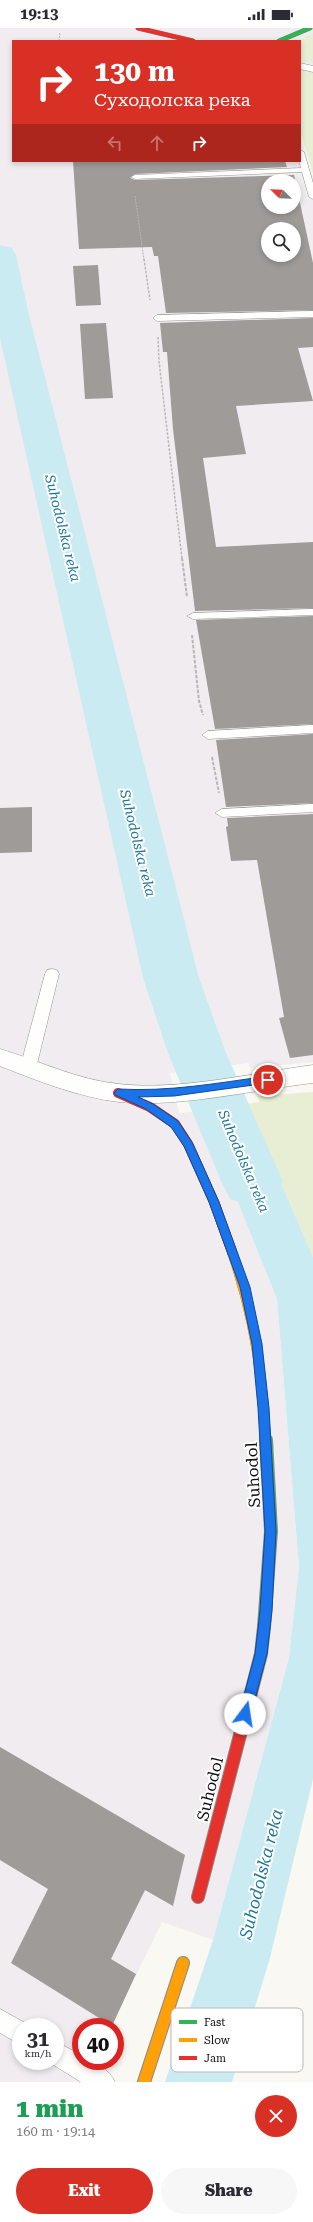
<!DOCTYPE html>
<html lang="en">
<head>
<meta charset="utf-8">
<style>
  body { margin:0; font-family:"Roboto Serif",serif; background:#f7f7f7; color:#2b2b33; height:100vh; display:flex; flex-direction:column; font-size:15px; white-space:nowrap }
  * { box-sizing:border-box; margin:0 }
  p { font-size:13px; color:#7c7c81 }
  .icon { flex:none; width:22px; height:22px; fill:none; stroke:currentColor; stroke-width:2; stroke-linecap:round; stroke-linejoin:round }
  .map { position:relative; height:2054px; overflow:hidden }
  .sheet { display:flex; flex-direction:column; background:#fff; flex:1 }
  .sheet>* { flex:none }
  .guide { position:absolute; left:12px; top:12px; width:289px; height:122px; border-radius:0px; box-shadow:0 2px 6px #0003; background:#d93025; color:#fff; overflow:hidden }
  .needle { width:26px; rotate:293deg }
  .tools { position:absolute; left:261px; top:146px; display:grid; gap:8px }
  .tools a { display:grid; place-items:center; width:40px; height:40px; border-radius:50%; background:#fff; box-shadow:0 2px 6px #0003; font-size:20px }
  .speed { position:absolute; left:12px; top:1990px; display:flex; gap:8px; font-size:20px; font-weight:700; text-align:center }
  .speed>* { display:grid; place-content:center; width:52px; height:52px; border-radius:50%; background:#fff; box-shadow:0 2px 6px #0003; line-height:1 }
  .speed small { font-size:10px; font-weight:400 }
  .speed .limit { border:6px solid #d22; background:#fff; color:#111 }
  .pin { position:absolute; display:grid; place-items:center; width:34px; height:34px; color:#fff; margin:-17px; border:2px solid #fff; border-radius:50%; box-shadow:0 1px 4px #0007 }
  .me { position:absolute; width:44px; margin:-22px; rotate:14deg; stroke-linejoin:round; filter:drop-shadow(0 0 3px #0008) }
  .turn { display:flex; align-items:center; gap:14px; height:84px; padding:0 16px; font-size:18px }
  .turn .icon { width:52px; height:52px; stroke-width:2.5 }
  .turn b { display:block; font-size:28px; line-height:34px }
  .lanes { display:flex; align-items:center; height:38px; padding:0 16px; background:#0003; justify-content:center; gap:20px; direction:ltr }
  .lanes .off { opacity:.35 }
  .round { display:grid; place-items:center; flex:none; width:42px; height:42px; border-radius:21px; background:#f7f7f7 }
  .overview { display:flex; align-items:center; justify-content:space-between; height:68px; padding:0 16px }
  h1 { font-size:24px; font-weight:800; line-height:30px; color:#1e9e55 }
  .button { display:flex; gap:8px; margin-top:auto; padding:8px 16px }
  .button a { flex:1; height:46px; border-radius:24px; background:#d93025; color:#fff; font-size:16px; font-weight:800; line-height:46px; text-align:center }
  .button a+a { background:#f7f7f7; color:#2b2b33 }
  .status { display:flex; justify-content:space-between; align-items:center; height:28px; padding:0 20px; background:#fff; direction:ltr }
  .status svg { height:11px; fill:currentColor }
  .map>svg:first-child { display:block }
  .industrial { fill:#f1ecef; fill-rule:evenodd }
  .green { fill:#e8eed4 }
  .water { fill:#cbebf2 }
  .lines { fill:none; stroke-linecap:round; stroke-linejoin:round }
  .river { fill:#cbebf2; fill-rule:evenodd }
  .building { fill:#9e9b98; fill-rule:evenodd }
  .lane-casing { stroke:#949391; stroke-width:1 }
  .street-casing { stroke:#949391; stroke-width:1 }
  .fast-far2-casing { stroke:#8b8a87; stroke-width:5 }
  .fast-far1-casing { stroke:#8b8a87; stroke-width:10 }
  .fast-casing { stroke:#8b8a87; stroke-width:14 }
  .slow-far1-casing { stroke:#8b8a87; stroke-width:10 }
  .slow-casing { stroke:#8b8a87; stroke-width:14 }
  .jam-far2-casing { stroke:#8b8a87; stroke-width:5 }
  .jam-far1-casing { stroke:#8b8a87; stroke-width:10 }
  .jam-casing { stroke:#8b8a87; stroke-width:14 }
  .path-far2 { stroke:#b8b7b6; stroke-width:1; stroke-dasharray:2 1; stroke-linecap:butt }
  .path-far1 { stroke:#b8b7b6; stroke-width:1.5; stroke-dasharray:2.5 1.5; stroke-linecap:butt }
  .path { stroke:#b8b7b6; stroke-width:2; stroke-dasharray:3.5 1.5; stroke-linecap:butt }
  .lane { fill:#fefefd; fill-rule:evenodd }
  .street { fill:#fefefd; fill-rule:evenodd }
  .fast-far2 { stroke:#30b455; stroke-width:4.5 }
  .fast-far1 { stroke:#30b455; stroke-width:10 }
  .fast { stroke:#30b455; stroke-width:12 }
  .slow-far1 { stroke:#ff9f0a; stroke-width:10 }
  .slow { stroke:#ff9f0a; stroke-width:12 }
  .jam-far2 { stroke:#e5322d; stroke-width:4.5 }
  .jam-far1 { stroke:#e5322d; stroke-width:10 }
  .jam { stroke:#e5322d; stroke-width:12 }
  .route { fill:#1a73e8; stroke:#114b97 }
  .labels { text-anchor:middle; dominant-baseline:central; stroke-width:4; stroke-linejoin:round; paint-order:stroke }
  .water-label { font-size:14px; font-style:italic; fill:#1f7798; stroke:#fff }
  .near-street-label { font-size:16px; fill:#0e0e0e; stroke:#fff }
  .near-water-label { font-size:17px; font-style:italic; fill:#1f7798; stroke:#fff }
  .key { fill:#fff; stroke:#b7b7b7; stroke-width:1 }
  .key-label { font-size:11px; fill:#0e0e0e }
</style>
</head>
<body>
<div class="status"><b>19:13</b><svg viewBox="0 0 49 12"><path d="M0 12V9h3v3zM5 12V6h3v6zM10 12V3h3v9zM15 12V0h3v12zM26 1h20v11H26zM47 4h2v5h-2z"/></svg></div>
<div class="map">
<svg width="313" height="2054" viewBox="0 0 313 2054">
  <rect width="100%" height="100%" fill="#faf8f2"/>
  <path class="industrial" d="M0,0H313V41L300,38V13H13V133H300V106L313,149V1034L250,1040L249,1035L170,1045L179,1085L201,1083L277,1271L299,1539L289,1628L213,1912L162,1894L111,1999H81V2033H100L92,2054H0ZM268,153H294V179H268ZM268,201H294V227H268ZM21,1999H55V2033H21Z"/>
  <g class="green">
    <path d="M313,6V35L300,33V13H295Z"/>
    <path d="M300,38L313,41V146L300,103Z"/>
    <path d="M313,1064V1229L247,1076L259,1074L258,1068Z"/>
  </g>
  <path class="water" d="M247,1076L313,1229V1751L270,1930L232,2054H165L213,1912L289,1629L299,1539L277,1271L201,1083Z"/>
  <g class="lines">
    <path class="river" d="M0,217L12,220L16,227L29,287L199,950L226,1025L283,1153L274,1171L252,1178L230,1171L221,1153L168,1025L143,950L0,310Z"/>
  </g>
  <g class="building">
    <path d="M73,133H285L287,139L135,146L130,150L135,152L294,147L313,235V282L166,285L158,228H154L152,219L79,221ZM268,153H294V179H268ZM268,201H294V227H268Z"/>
    <path d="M98,237L101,277L76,278L73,238Z"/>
    <path d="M313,290V319L298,320L313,373L236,378L246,426L203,430L216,519L313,514V580L195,583L173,401L167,324H163L160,295Z"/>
    <path d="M106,295L113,370L85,371L80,296Z"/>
    <path d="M313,588V696L215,701L196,592Z"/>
    <path d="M313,706V775L226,779L216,712Z"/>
    <path d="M32,779V824L0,825V780Z"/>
    <path d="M313,786V1027L290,1030L279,990L284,989L257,832L231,833L226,799L228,798L227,790Z"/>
    <path d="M0,1719L185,1827L173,1878L145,1862L111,1931L136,1946L112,1998L11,1935L48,1861L0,1832Z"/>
  </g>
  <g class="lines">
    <g class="lane-casing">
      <g id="lane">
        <path d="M300,122L304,124L313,155V171L309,169L302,144L135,151L131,149L135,147L301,140L299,133Z"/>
        <path d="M313,283V289L157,293L153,290L157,287Z"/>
        <path d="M313,581V587L193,591L187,588L193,585Z"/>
        <path d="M313,697V705L208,711L202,707L208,703Z"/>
        <path d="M313,776V784L222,789L215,785L222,781Z"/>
        <path d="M52,941L57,942L59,946L36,1040L33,1044L28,1046L23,1044L20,1040L45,946L47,942Z"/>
        <path d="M0,1981L29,1997L30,1999H21V2017L0,2005Z"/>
        <path d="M55,2013L81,2027V2033C95,2033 109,2041 115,2054H81L47,2033H55Z"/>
      </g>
    </g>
    <g class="street-casing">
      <g id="street">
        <path d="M300,35L313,38V44L300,41Z"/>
        <path d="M0,1021C40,1033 77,1052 119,1056C178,1063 253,1045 313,1037V1055C253,1062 178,1080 119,1074C78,1069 38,1053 0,1038Z"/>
      </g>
    </g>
    <g class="fast-far2-casing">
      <path id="fast-far2" d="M279,13L310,0"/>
    </g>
    <g class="fast-far1-casing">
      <path id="fast-far1" d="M264,1383L266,1413"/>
    </g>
    <g class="fast-casing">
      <path id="fast" d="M264,1599L271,1503L266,1412"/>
    </g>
    <g class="slow-far1-casing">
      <path id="slow-far1" d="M232,1224C250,1276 260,1328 264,1383"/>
    </g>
    <g class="slow-casing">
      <path id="slow" d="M144,2054L183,1935"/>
    </g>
    <g class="jam-far2-casing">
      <path id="jam-far2" d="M138,0L193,13"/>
    </g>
    <g class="jam-far1-casing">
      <path id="jam-far1" d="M118,1065L150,1079L175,1096L188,1116L214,1174L232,1224"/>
    </g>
    <g class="jam-casing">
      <path id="jam" d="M198,1869L261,1626L264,1599"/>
    </g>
    <g class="path-far2">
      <path d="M59,13L60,4"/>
      <path d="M135,168L144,232"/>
    </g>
    <g class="path-far1">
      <path d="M144,231L150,272"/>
      <path d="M158,309L159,333L182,531"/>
    </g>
    <g class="path">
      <path d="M182,530L187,569"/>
      <path d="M192,607L199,673L203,687"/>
      <path d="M212,729L219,765"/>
    </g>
    <use href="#lane" class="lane"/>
    <use href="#street" class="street"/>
    <use href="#fast-far2" class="fast-far2"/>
    <use href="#fast-far1" class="fast-far1"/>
    <use href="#fast" class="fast"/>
    <use href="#slow-far1" class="slow-far1"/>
    <use href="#slow" class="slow"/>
    <use href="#jam-far2" class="jam-far2"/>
    <use href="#jam-far1" class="jam-far1"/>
    <use href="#jam" class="jam"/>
  </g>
  <path class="route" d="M268,1048L273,1052L268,1055L174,1068L138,1069L153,1076L178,1093L193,1116L219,1174L250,1259L262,1316L269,1380L276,1503L272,1583L267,1626L251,1686L250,1691L245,1693L241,1691L239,1686L255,1626L260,1583L265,1503L258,1380L252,1316L240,1259L209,1174L184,1118L171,1099L146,1081L115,1067L114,1065L118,1061C169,1064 218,1055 268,1048Z"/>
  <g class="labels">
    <g class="water-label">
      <text transform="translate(63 500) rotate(76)">Suhodolska reka</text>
      <text transform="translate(138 815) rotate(76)">Suhodolska reka</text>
      <text transform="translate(244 1133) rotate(67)">Suhodolska reka</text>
    </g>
    <g class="near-street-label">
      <text transform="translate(253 1447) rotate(-93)">Suhodol</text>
      <text transform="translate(210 1761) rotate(-76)">Suhodol</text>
    </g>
    <g class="near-water-label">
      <text transform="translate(261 1846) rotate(-76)">Suhodolska reka</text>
    </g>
  </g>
  <rect x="171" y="1980" width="132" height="64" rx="6" class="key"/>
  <rect x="179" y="1992" width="18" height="4" fill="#30b455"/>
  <rect x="179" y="2010" width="18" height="4" fill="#ff9f0a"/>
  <rect x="179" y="2028" width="18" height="4" fill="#e5322d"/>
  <g class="key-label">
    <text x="204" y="1998">Fast</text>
    <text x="204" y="2016">Slow</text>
    <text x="204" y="2034">Jam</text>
  </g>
</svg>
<div class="tools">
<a><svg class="needle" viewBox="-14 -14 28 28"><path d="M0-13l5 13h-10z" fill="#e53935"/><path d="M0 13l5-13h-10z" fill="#7c7c81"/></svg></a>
<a><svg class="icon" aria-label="search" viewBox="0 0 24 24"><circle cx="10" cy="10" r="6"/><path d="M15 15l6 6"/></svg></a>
</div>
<div class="speed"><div>31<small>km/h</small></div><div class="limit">40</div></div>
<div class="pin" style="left:268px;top:1052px;background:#d93025"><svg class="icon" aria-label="arrive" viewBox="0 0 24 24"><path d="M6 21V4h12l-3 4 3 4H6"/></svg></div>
<svg class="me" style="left:245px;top:1686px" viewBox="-20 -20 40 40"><circle r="19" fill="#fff"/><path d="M0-13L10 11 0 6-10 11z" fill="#1a73e8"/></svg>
<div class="guide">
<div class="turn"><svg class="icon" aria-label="right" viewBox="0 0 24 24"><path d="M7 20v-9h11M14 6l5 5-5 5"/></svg><div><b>130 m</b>Суходолска река</div></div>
<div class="lanes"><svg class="icon off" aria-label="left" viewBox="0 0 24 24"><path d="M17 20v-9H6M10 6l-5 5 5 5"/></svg><svg class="icon off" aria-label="ahead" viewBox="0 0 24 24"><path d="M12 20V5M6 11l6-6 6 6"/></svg><svg class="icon" aria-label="right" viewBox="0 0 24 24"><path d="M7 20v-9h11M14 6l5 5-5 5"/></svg></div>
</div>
</div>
<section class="sheet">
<div class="overview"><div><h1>1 min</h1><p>160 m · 19:14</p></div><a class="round" style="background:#d93025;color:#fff"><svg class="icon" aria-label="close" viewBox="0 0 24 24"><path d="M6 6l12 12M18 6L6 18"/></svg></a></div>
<div class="button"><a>Exit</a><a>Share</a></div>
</section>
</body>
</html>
